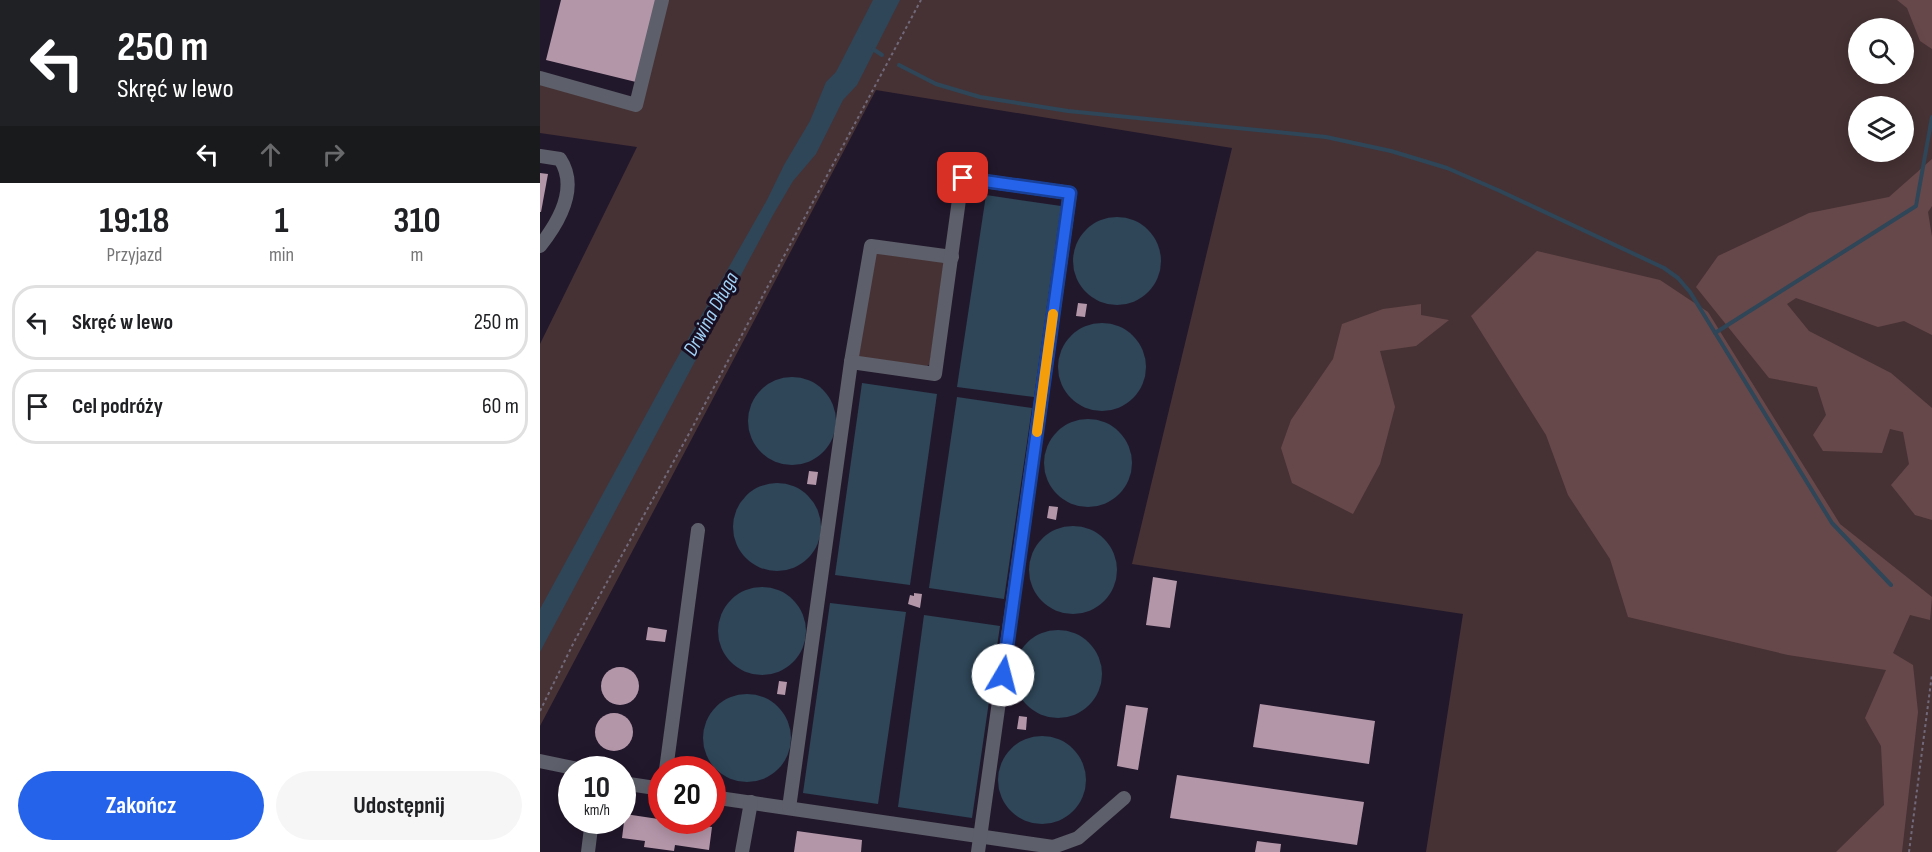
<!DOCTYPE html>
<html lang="pl">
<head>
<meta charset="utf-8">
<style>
  body { margin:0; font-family:"Sofia Sans Condensed",sans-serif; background:#f6f6f6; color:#202124; height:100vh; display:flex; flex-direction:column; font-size:22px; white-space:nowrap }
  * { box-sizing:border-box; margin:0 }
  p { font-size:20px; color:#757577 }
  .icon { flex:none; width:33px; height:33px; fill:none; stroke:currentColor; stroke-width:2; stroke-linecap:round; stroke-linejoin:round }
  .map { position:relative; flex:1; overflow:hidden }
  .side { display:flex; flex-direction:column; background:#fff; width:540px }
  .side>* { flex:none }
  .banner { background:#202124; color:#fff; overflow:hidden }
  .controls { position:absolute; left:1308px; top:18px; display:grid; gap:12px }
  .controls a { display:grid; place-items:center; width:66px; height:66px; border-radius:50%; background:#fff; box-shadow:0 3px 15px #0003; font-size:30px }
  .speed { position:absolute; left:18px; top:756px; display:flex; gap:12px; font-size:30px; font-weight:700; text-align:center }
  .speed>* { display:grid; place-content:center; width:78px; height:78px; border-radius:50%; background:#fff; box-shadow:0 3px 15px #0003; line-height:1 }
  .speed small { font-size:15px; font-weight:400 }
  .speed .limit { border:9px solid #d22; background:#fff; color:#111 }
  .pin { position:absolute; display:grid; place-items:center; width:51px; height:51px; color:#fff; margin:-26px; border-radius:12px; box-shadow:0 3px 9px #0006 }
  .me { position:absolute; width:66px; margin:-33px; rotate:8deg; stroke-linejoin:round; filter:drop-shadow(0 0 4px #0008) }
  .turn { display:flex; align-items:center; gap:21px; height:126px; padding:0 18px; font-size:27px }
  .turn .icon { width:78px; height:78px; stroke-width:2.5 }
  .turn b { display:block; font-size:42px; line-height:51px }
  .lanes { display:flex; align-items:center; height:57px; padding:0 18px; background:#0003; justify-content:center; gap:30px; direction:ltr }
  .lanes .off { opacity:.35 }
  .eta { display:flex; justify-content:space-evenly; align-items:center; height:102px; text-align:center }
  .eta b { font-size:36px; font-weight:700; line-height:42px }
  .cta { display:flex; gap:12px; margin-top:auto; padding:12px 18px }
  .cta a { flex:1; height:69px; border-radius:36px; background:#2563eb; color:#fff; font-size:24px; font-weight:700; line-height:69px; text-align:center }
  .cta a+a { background:#f6f6f6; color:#202124 }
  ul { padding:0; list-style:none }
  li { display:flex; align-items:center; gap:18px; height:75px; margin:0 12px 9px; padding:0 6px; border:3px solid #e0e0e0; border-radius:24px }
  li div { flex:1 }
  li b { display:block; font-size:22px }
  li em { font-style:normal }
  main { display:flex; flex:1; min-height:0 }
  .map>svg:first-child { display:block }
  .green { fill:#463234; fill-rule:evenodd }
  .forest { fill:#67484a }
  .water { fill:#2e4658 }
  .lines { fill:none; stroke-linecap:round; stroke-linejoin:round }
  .stream { stroke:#2e4658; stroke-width:4 }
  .building { fill:#b496a9 }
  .path { stroke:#71697a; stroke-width:2; stroke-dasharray:3 3; stroke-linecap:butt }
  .minor { stroke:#5d5f6a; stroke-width:14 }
  .route-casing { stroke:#184099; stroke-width:15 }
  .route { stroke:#2563eb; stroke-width:10 }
  .slow { stroke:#f59e0b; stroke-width:10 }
  .labels { text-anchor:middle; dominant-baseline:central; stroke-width:6; stroke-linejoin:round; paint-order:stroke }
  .water-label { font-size:21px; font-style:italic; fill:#a1d1f6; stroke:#190f22 }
</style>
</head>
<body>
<main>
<section class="side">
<div class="banner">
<div class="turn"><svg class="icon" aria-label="left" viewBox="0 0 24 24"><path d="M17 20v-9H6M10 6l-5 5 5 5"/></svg><div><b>250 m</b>Skręć w lewo</div></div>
<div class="lanes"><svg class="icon" aria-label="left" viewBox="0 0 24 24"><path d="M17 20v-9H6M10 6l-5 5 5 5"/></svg><svg class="icon off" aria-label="ahead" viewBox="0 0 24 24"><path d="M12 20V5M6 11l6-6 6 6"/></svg><svg class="icon off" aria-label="right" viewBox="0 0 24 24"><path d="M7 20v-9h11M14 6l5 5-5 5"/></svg></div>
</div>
<div class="eta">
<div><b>19:18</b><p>Przyjazd</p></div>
<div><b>1</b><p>min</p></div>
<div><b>310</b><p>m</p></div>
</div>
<ul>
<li><svg class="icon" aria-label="left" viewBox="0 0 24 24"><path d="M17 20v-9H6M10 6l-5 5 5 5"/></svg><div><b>Skręć w lewo</b></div><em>250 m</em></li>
<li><svg class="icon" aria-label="arrive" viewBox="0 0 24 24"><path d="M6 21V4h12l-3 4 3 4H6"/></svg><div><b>Cel podróży</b></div><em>60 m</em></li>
</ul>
<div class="cta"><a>Zakończ</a><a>Udostępnij</a></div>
</section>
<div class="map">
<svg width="1392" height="852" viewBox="0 0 1392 852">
  <rect width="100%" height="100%" fill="#22182c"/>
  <g class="green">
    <path d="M128,0H1392V852H886L923,614L592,564L692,148L336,90L0,726V344L97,147L0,133V84L101,108ZM1318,28H1364V74H1318ZM1318,106H1364V152H1318Z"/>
    <path d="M340,252L404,262L390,364L387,366L314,358L336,254Z"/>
  </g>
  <g class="forest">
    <path d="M1357,0H1392V49L1380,41L1367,8Z"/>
    <path d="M1392,159V206L1388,212L1392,237V335L1364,321L1338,327L1256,298L1247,304L1269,331L1351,373L1392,408V520L1375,515L1351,485L1369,464L1363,432L1350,429L1342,453L1283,451L1273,435L1286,415L1277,387L1229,378L1156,287L1178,256L1269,213L1349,197Z"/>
    <path d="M997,251L1120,280L1168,312L1300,524L1392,597L1390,620L1370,615L1353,653L1373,665L1378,712L1362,852H1296L1344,805L1341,746L1325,718L1346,670L1248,655L1088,617L1070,559L1028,495L1006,435L931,316Z"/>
    <path d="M881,304V315L909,320L876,346L840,351L855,407L840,464L813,514L752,483L741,448L751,420L793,359L802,324L843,309Z"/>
  </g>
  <g class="water">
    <path d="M333,0H360L317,85L303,100L276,154L253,181L233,215L0,652V609L131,369L227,200L244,165L270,121L286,82L296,72Z"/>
    <path d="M446,195L521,206L494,397L417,387Z"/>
    <circle cx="577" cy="261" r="44"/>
    <circle cx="562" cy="367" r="44"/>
    <circle cx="252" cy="421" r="44"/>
    <path d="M322,383L397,394L370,585L295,575Z"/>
    <path d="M417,397L492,408L464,599L389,588Z"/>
    <circle cx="548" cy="463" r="44"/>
    <circle cx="237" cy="527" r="44"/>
    <circle cx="533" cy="570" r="44"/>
    <circle cx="222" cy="631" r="44"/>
    <path d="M290,603L366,612L338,804L263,793Z"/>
    <path d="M384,615L460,626L432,818L358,807Z"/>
    <circle cx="518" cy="674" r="44"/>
    <circle cx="207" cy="738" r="44"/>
    <circle cx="502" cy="780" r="44"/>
  </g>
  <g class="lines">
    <g class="stream">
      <path d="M333,49L342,55"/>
      <path d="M359,65L396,84L440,97L528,111L786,137L851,151L907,168L960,191L1124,268L1138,278L1150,292L1292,523L1351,585"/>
      <path d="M1175,333L1376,206L1392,117"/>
    </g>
  </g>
  <g class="building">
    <path d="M21,0H116L96,82L6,60Z"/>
    <path d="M0,173L8,174L1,212H0Z"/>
    <path d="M538,303L547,304L545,317L536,316Z"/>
    <path d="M269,471L278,472L276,485L267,484Z"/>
    <path d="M509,506L518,507L516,520L507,518Z"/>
    <path d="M613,577L637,581L630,628L606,625Z"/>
    <path d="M374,593L382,594L380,608L368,604L370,595L374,596Z"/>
    <path d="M108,627L127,630L125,642L106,640Z"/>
    <circle cx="80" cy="686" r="19"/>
    <path d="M239,681L247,682L245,695L237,694Z"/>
    <path d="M720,704L835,721L829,764L713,747Z"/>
    <path d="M586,705L608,708L598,770L577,766Z"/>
    <circle cx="74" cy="732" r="19"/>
    <path d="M479,716L487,717L486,730L477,729Z"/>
    <path d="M637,775L824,802L817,845L630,818Z"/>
    <path d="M85,814L172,827L169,850L135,845L134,851L104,847L105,841L82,838Z"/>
    <path d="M257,831L322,840L321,852H254Z"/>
    <path d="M717,841L741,844L740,852H715Z"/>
  </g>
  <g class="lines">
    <g class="path">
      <path d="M0,711L35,640L151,430L381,0"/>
      <path d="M1369,852L1392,674"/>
    </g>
    <g class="minor">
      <path d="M0,78L96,105L122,0"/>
      <path d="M0,156L20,159C39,188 19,222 0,246"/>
      <path d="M311,362L331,246L412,257"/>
      <path d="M0,761L43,770"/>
      <path d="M126,770L158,530"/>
      <path d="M82,783L122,789"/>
      <path d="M172,797L513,847L538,838L584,798"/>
      <path d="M249,808L311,362L395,374L422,178L530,193L438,852"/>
      <path d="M48,852L52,820"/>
      <path d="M202,852L211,802"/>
    </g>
  </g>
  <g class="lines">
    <g class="route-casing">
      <path id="route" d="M423,178L530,193L463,675"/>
    </g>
    <use href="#route" class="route"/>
    <path class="slow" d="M497,432L513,314"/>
  </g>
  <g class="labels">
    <g class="water-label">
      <text transform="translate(171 314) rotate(-61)">Drwina Długa</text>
    </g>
  </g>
</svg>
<div class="controls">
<a><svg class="icon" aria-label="search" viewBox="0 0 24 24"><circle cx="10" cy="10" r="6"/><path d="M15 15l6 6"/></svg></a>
<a><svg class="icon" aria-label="layers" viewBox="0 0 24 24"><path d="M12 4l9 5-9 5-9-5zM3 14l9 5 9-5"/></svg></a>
</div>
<div class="speed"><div>10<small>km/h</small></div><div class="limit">20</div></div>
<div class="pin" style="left:423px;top:178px;background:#d93025"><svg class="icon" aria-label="arrive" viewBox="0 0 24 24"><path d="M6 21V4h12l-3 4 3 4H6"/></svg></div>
<svg class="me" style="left:463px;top:675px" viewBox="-20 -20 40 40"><circle r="19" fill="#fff"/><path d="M0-13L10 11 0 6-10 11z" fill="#2563eb"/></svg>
</div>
</main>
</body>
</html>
